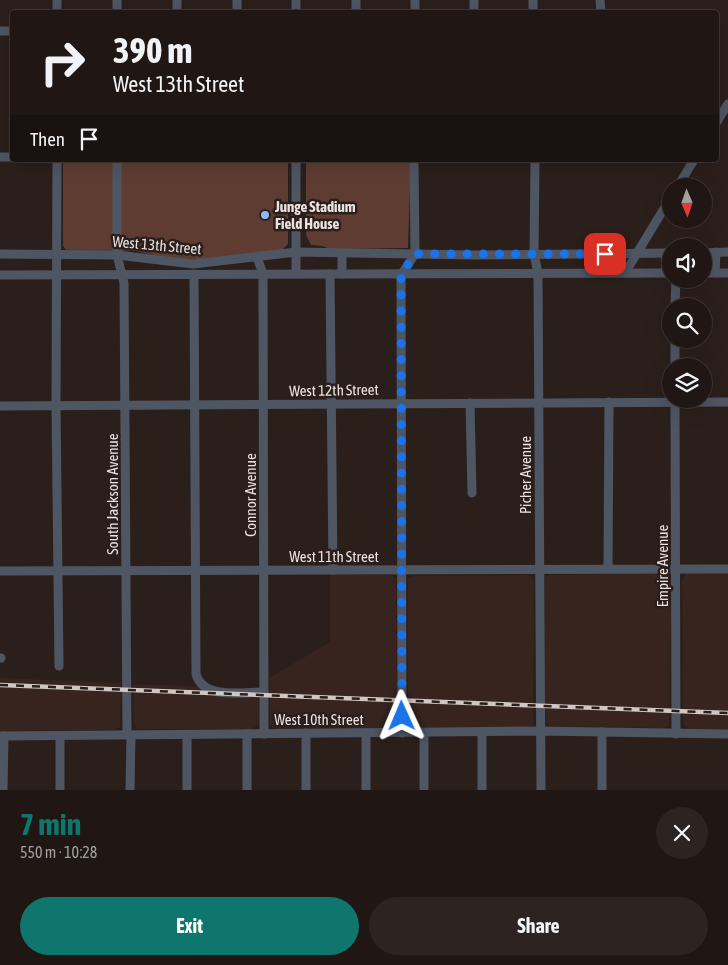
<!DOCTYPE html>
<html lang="en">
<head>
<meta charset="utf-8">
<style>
  body { margin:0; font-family:"Asap Condensed",sans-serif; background:#2d2422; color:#f1f3f6; height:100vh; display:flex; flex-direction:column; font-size:19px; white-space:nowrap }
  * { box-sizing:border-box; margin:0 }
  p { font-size:16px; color:#a29fa0 }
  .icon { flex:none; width:28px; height:28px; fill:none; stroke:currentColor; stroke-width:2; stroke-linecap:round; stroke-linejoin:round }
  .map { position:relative; height:790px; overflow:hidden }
  .details { display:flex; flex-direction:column; background:#201714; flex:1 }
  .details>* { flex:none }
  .guide { position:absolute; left:10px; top:10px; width:709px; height:152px; border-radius:5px; box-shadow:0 5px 20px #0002,0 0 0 1px #3d3634; background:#201714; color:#f1f3f6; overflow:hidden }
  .needle { width:32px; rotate:178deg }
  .fabs { position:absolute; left:662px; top:178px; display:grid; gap:10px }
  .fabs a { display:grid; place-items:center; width:50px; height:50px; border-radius:50%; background:#201714; box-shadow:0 5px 20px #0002,0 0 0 1px #3d3634; font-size:25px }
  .pin { position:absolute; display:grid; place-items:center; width:42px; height:42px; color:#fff; margin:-21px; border-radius:10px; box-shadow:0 2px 8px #0006 }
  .me { position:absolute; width:55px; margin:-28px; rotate:359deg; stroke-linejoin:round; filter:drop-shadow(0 0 4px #0008) }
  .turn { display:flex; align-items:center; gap:18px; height:105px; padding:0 20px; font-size:22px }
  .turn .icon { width:65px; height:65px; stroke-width:2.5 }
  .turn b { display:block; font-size:35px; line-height:42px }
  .then { display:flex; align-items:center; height:48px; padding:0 20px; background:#0003; gap:10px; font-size:19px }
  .round { display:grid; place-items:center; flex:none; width:52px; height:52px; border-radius:26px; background:#2d2422 }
  .summary { display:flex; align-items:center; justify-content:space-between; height:85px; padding:0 20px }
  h1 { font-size:30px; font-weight:700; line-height:38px; color:#0f766e }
  .cta { display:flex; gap:10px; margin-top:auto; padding:10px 20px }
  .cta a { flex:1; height:58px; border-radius:30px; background:#0f766e; color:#fff; font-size:20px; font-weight:700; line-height:58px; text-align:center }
  .cta a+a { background:#2d2422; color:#f1f3f6 }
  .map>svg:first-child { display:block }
  .built { fill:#37241e }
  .green { fill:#5e3c32 }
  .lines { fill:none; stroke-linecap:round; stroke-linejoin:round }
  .minor { stroke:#4f5663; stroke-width:9 }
  .rail-casing { stroke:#d0c7c3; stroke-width:4.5 }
  .rail { stroke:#2b1f1b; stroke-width:2.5; stroke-dasharray:8; stroke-linecap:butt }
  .route { stroke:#1a73e8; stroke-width:9; stroke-dasharray:0 16.2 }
  .poi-dot { fill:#93b7fd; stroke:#2b1f1b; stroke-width:2 }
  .labels { text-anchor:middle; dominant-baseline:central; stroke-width:5; stroke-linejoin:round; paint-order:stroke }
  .poi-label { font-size:15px; font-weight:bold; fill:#ece3e0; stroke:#2b1f1b; text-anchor:start }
  .street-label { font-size:15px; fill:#ece3e0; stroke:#2b1f1b }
</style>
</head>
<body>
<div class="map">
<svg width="728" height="790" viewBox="0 0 728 790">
  <rect width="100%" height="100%" fill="#2b1f1b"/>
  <g class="built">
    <path d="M666,574L671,578L669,726L663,728L549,726L546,721L545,702V577L550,575Z"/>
    <path d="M686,574H728V729H689L683,724L682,580Z"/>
    <path d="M330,575H392L396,580L397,721L390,728L276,729L270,725L269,678L330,642Z"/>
    <path d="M528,575L532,577L534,583L533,725L527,727H414L409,719L408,697V578L413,576Z"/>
    <path d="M0,678L121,683L120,727L114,730L0,731Z"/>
    <path d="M134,684L258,689L259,724L252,729H137L134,724Z"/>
  </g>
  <g class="green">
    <path d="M63,160H288V244L282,250L239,258L178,260L135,251L66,250L63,246Z"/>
    <path d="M306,160H411L408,248L330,249L322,246L311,245L306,235Z"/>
  </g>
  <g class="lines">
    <g class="minor">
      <path d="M177,0V12"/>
      <path d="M296,0V12"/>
      <path d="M356,0V12"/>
      <path d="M600,0L601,12"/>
      <path d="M57,12V0"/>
      <path d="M117,12V0"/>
      <path d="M237,12V0"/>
      <path d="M415,12V0"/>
      <path d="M474,12V0"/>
      <path d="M533,12V0"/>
      <path d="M0,31H12"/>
      <path d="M716,123L728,104"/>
      <path d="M0,157H12"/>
      <path d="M57,160L56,405L59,666"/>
      <path d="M117,160V255L124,283L127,735"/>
      <path d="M296,160V274"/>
      <path d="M535,160L534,254L538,273L541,790"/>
      <path d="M678,186L694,160"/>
      <path d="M665,253L666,273"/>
      <path d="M704,253L728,252"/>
      <path d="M0,254L117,255L193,264L296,252L474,255L671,253"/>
      <path d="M605,254V273"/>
      <path d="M257,257L263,274L264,734"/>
      <path d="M625,273L671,197"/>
      <path d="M704,273H728"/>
      <path d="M715,273L716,252"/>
      <path d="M194,274L196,674C203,700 243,692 264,692"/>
      <path d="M330,274L333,570"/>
      <path d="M342,274V254"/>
      <path d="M0,275L671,273"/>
      <path d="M675,306L676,279"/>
      <path d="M675,366V339"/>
      <path d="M675,399L676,734"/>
      <path d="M470,403L472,493"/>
      <path d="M0,406L728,402"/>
      <path d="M608,569L609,402"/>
      <path d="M0,571L728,569"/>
      <path d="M0,658H1"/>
      <path d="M482,732V790"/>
      <path d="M402,733L401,275L415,254L414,160"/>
      <path d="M247,734V790"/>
      <path d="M187,735V790"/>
      <path d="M0,736L540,731L728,734"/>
      <path d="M3,790L4,736"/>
      <path d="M60,790V736"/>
      <path d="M130,790L131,735"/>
      <path d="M306,790V733"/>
      <path d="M366,790V733"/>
      <path d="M424,790V733"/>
      <path d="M602,790V732"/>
    </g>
    <g class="rail-casing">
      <path id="rail" d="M0,685L728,713"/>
    </g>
    <use href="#rail" class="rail"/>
  </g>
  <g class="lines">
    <path class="route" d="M402,716L401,275L415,254H605"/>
  </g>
  <circle class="poi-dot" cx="265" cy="215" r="5"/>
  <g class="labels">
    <g class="poi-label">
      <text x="275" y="206">Junge Stadium<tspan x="275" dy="17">Field House</tspan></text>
    </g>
    <g class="street-label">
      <text transform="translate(157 245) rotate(5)">West 13th Street</text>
      <text transform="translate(334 390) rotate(-1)">West 12th Street</text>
      <text transform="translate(525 475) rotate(-90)">Picher Avenue</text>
      <text transform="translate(112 494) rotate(-90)">South Jackson Avenue</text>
      <text transform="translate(250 495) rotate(-90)">Connor Avenue</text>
      <text x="334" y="556">West 11th Street</text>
      <text transform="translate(662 566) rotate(-90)">Empire Avenue</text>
      <text x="319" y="719">West 10th Street</text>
    </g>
  </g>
</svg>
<div class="fabs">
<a><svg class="needle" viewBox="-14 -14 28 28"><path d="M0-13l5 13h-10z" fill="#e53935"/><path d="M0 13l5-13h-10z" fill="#a29fa0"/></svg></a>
<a><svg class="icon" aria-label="sound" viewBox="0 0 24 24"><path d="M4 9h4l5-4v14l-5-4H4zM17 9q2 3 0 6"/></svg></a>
<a><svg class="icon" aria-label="search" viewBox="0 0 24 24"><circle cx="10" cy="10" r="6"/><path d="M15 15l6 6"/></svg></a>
<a><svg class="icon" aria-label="layers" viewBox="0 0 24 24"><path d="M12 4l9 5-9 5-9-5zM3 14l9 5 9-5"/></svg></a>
</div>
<div class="pin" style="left:605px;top:254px;background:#d93025"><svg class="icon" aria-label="arrive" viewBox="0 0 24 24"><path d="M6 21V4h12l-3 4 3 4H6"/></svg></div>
<svg class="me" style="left:402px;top:716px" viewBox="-20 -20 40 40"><path d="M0-17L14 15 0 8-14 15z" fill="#1a73e8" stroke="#fff" stroke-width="4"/></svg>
<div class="guide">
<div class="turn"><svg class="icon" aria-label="right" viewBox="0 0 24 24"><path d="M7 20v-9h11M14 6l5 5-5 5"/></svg><div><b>390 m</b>West 13th Street</div></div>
<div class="then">Then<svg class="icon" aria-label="arrive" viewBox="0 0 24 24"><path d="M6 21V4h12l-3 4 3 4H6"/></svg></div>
</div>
</div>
<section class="details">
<div class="summary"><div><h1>7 min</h1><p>550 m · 10:28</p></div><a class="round"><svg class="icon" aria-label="close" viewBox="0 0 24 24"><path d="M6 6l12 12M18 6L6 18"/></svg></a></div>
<div class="cta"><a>Exit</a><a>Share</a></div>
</section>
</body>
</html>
